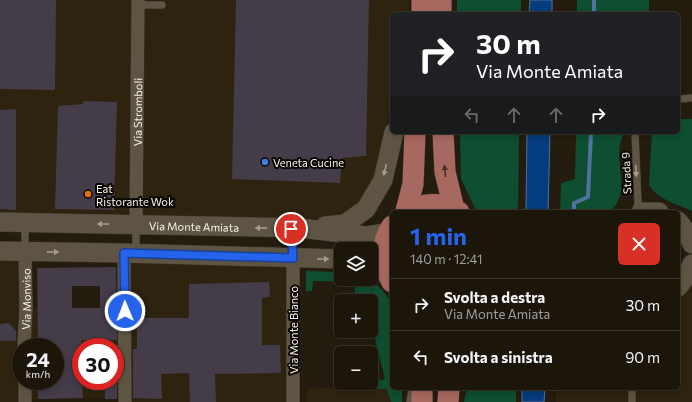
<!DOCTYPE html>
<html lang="it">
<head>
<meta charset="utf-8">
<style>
  body { margin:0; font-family:Commissioner,sans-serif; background:#241e13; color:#f1f3f6; height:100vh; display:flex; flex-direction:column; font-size:15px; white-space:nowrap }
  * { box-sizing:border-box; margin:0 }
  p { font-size:13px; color:#a09f9c }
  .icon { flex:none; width:22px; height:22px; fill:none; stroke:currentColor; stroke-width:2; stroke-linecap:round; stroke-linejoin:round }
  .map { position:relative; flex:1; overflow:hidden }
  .sheet { position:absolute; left:390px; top:210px; width:290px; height:180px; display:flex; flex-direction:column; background:#1b150a; border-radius:6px; box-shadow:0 2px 6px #0003,0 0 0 1px #39342b }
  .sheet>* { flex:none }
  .top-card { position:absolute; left:390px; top:12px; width:290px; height:122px; border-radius:6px; box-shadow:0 2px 6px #0003,0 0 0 1px #39342b; background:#202124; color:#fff; overflow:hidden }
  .buttons { position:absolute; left:334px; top:242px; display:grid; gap:8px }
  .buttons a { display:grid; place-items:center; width:44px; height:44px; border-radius:6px; background:#1b150a; box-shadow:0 2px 6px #0003,0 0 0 1px #39342b; font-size:20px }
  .speed { position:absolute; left:12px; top:338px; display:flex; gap:8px; font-size:20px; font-weight:700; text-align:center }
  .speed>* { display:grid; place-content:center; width:52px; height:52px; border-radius:50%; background:#1b150a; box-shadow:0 2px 6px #0003,0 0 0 1px #39342b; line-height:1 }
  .speed small { font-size:10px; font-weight:400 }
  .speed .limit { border:6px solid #d22; background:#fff; color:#111 }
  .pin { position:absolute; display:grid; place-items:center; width:34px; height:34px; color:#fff; margin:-17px; border:2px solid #fff; border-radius:50%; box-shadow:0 1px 4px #0007 }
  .me { position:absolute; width:44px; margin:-22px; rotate:359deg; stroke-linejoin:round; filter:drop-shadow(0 0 3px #0008) }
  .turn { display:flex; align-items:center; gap:14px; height:84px; padding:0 20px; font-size:18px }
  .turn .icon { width:52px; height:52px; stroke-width:2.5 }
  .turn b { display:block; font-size:28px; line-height:34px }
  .lanes { display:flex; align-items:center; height:38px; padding:0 20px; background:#0003; justify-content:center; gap:20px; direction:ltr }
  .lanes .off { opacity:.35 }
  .round { display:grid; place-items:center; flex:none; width:42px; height:42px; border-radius:6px; background:#241e13 }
  .overview { display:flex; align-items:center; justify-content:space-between; height:68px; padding:0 20px }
  h1 { font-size:24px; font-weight:700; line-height:30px; color:#2563eb }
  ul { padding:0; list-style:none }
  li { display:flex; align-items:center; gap:12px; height:52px; padding:0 20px; border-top:1px solid #39342b }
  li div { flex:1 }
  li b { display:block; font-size:15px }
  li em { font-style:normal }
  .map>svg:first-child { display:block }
  .built { fill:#2d230e; fill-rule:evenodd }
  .green { fill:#0e4f31 }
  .water { fill:#053c7d; stroke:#4e739d }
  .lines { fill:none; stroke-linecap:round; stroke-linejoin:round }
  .stream { stroke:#4e739d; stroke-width:4 }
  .building { fill:#453c4a; fill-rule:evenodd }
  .lane-casing { stroke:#3c362e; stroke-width:8 }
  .street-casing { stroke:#3c362e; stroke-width:14 }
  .secondary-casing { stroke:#3c362e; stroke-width:20 }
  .primary-casing { stroke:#3c362e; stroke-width:22 }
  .lane { stroke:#5d5444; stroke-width:7 }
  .street { stroke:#5d5444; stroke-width:13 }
  .secondary { stroke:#5d5444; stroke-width:19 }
  .primary { stroke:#a7685f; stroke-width:21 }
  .oneway { fill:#a29b8e }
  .oneway2 { fill:#492e28 }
  .route-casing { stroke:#184099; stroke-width:10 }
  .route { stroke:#2563eb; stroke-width:7 }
  .shop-dot { fill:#3f7fe0; stroke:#0a0703; stroke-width:1.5 }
  .food-dot { fill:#e8710a; stroke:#0a0703; stroke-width:1.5 }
  .labels { text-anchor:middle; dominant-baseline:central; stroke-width:4; stroke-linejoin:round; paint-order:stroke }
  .street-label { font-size:11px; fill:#f7f2e8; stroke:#0a0703 }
  .poi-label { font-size:11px; fill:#f7f2e8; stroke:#0a0703; text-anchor:start }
</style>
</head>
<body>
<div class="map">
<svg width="692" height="402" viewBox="0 0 692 402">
  <rect width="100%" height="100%" fill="#241c0e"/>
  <g class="built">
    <path d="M0,0H410L409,14H392V100L377,177L362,202L335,219L312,221L0,216Z"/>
    <path d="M0,251H25L26,308H100V325H124V253L293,258V402H125L124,398L25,399V402H0ZM21,347H55V381H21ZM81,347H115V381H81Z"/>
    <path d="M692,287V402H556V388H678V293Z"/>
    <path d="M322,388H388L391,402H306V389Z"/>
  </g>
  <g class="green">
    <rect x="457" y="0" width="64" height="14"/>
    <rect x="577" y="0" width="72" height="14"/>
    <path d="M678,119H692V211C677,204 658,200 649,185L652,132H678Z"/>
    <path d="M460,132H519L518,212H477L461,179Z"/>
    <path d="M576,132H624C623,136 621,140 620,144C616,167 631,196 609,212H560L561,183L575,179Z"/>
    <path d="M306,271L341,272V279C372,279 373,277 392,303V388H402V402H391L387,389L365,388L364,384L385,379L371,323V301H365L364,299L355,301V282L313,281L312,291H306Z"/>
    <path d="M467,388H516V402H464Z"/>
  </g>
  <g class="water">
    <path d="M530,0H552V14H529Z"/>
    <path d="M527,132H550L548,212H526Z"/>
    <path d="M522,388H545L544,402H522Z"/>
  </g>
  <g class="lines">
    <g class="stream">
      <path d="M594,14V0"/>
      <path d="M574,212V203L588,197L591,132"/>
    </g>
  </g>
  <g class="building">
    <path d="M0,0H56L55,90L0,89Z"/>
    <path d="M236,0H369L366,156L342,158L340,183L232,179Z"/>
    <path d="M83,101L117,102L114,210L55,209L58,106L83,104Z"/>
    <path d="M16,109V210L0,209V110Z"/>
    <path d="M116,267L117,340H81V381H82L83,398L38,399V381H55V347H38L37,268ZM72,286H100V308H72Z"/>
    <path d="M269,282L270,297L262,298V345H280L281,373L215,374L216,402H190L189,373L161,374L162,399L133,398V349H137V318H189V284Z"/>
    <path d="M9,323L16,331V341H0V324Z"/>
    <path d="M117,349V399H105V381H115V350Z"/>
  </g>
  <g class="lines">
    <g class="lane-casing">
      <g id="lane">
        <path d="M138,5H162"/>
        <path d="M678,99L692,98"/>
        <path d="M635,132L638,204L636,211"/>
        <path d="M25,223V250"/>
        <path d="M291,229L293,256"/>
        <path d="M136,253V225"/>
        <path d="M410,402L412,388"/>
        <path d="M632,402V388"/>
      </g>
    </g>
    <g class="street-casing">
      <g id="street">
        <path id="s1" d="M136,225L138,0"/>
        <path d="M124,253L125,402"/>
        <path id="s2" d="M24,347L26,308L25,251"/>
        <path d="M25,381V402"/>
        <path d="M293,402V258"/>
      </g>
    </g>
    <g class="secondary-casing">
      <g id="secondary">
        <path d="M641,212H659"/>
        <path d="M678,221L688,234L692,244"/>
        <path id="s3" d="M0,222L300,228L367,236L388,232"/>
        <path d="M325,226L345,224L366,209L383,180L394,132"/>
        <path d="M0,251L124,253L341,259"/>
        <path d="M371,267L386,272"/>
        <path d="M678,287L688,274L692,264"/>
      </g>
    </g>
    <g class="primary-casing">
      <g id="primary">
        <path d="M441,0V14"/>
        <path d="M422,14V0"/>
        <path d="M443,132L445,172L454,209"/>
        <path d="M406,211L413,184L415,132"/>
        <path d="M406,212C422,203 442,201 459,212"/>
        <path d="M392,226C380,244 381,263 392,282"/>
        <path d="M422,388V402"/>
        <path d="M448,402L449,388"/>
      </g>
    </g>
    <use href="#lane" class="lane"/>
    <use href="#street" class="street"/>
    <use href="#secondary" class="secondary"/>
    <use href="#primary" class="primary"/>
  </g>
  <defs><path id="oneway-solid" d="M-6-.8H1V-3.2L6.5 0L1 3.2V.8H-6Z"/></defs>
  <g class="oneway">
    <use href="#oneway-solid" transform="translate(385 170) rotate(103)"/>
    <use href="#oneway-solid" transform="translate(636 171) rotate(87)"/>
    <use href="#oneway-solid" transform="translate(103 224) rotate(-179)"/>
    <use href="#oneway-solid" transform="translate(261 228) rotate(-179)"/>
    <use href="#oneway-solid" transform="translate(53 252) rotate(1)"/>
    <use href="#oneway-solid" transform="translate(323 259) rotate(1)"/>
  </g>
  <use class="oneway2" href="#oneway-solid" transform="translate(445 171) rotate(-96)"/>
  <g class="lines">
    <g class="route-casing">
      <path id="route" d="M125,311L124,253L293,258L291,229"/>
    </g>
    <use href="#route" class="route"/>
  </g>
  <circle class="shop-dot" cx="265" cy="162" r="4"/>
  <circle class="food-dot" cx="88" cy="194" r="4"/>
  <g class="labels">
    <g class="street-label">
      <text stroke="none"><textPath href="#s1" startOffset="113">Via Stromboli</textPath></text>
      <text transform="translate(626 173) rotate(-93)">Strada 9</text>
      <text stroke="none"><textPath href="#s3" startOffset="194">Via Monte Amiata</textPath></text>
      <text stroke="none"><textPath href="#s2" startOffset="48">Via Monviso</textPath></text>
      <text transform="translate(293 330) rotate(-90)">Via Monte Bianco</text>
    </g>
    <g class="poi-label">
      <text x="273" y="162">Veneta Cucine</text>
      <text x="96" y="188">Eat<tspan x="96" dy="13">Ristorante Wok</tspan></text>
    </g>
  </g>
</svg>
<div class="buttons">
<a><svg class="icon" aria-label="layers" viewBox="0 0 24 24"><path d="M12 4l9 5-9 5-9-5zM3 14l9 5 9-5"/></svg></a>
<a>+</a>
<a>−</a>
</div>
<div class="speed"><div>24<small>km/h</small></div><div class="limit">30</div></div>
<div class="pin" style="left:291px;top:229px;background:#d93025"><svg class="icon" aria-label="arrive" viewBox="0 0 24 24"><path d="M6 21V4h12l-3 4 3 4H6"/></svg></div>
<svg class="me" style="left:125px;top:311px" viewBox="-20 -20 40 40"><circle r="17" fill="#2563eb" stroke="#fff" stroke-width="3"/><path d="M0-11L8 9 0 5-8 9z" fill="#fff"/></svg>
<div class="top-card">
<div class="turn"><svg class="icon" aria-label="right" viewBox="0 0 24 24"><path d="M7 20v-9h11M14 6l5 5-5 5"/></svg><div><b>30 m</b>Via Monte Amiata</div></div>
<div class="lanes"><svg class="icon off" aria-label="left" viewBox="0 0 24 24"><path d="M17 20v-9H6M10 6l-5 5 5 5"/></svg><svg class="icon off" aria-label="ahead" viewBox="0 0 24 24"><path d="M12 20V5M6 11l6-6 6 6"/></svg><svg class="icon off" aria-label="ahead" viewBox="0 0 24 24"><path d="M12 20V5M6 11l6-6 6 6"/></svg><svg class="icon" aria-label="right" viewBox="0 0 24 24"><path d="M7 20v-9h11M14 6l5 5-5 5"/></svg></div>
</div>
<section class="sheet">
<div class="overview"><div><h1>1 min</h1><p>140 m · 12:41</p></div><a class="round" style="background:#d93025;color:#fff"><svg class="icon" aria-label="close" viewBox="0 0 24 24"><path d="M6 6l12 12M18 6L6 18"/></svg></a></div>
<ul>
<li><svg class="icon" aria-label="right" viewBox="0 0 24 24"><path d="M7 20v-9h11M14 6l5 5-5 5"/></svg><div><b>Svolta a destra</b><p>Via Monte Amiata</p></div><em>30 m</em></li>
<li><svg class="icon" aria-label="left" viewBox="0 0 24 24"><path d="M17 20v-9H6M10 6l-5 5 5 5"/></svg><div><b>Svolta a sinistra</b></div><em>90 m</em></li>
</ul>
</section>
</div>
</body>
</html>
